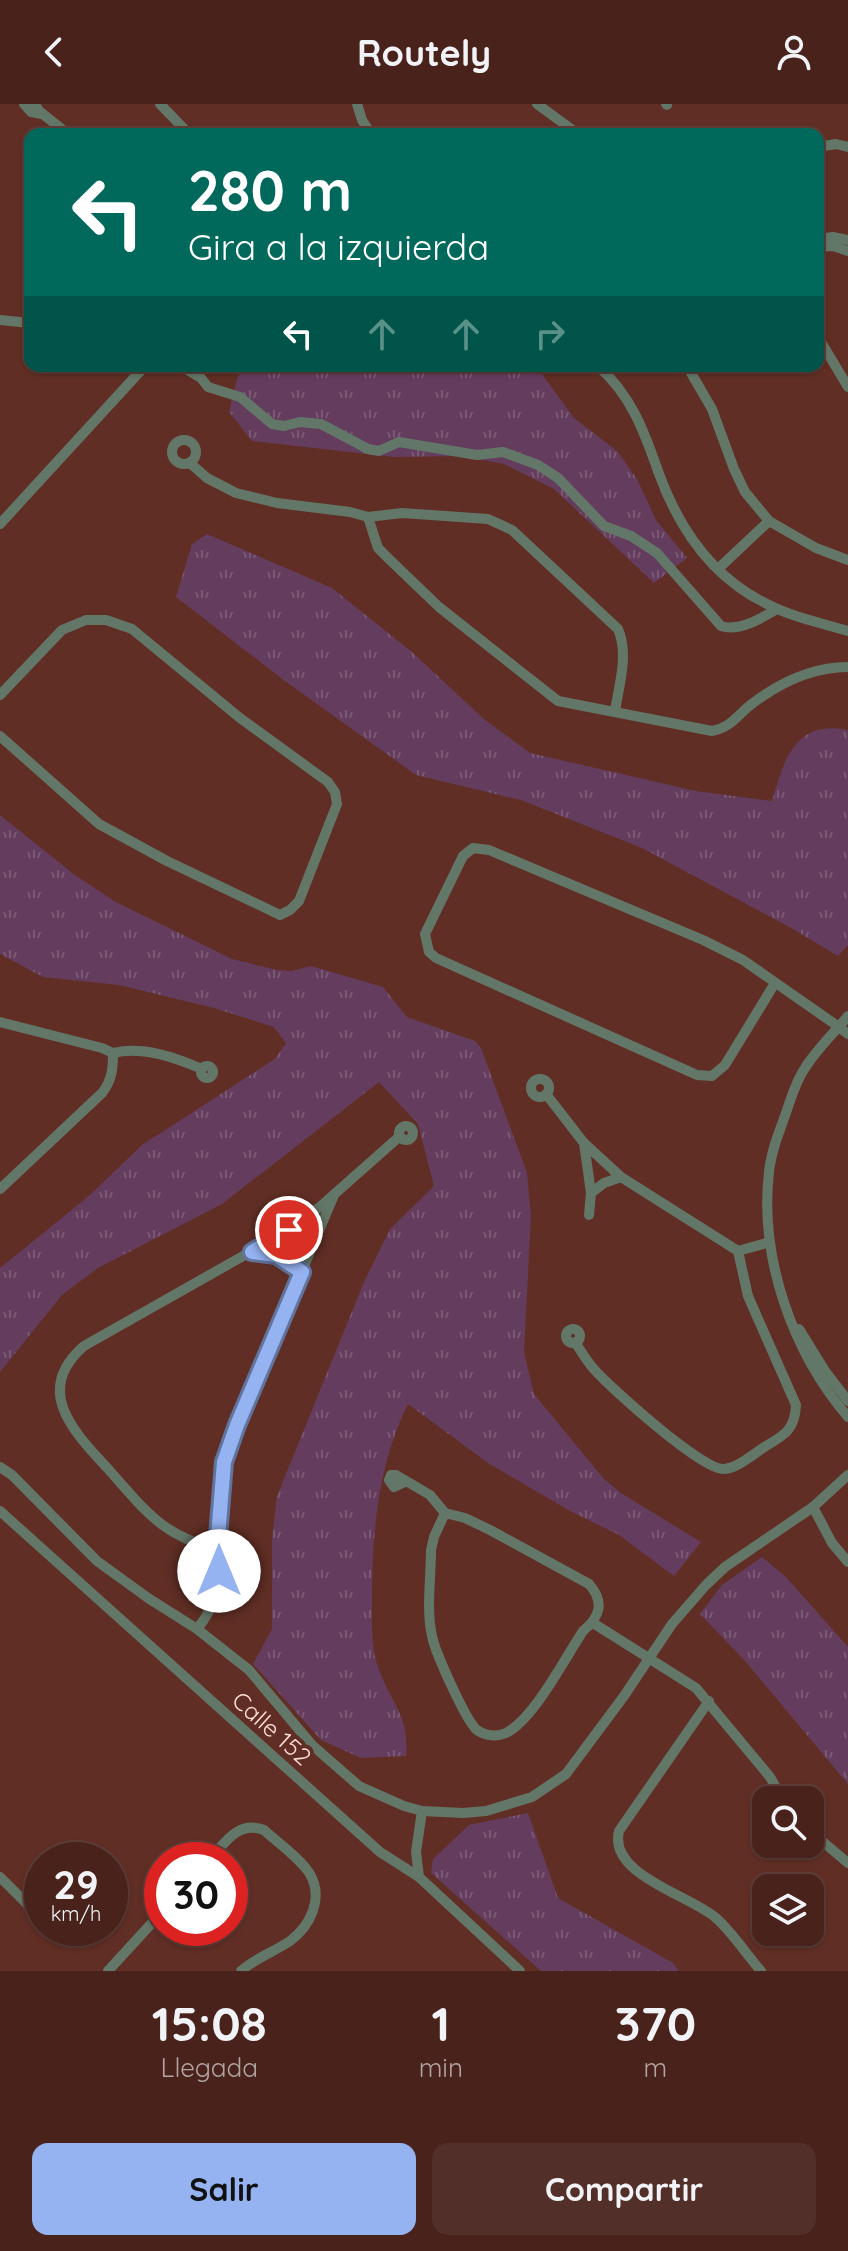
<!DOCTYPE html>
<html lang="es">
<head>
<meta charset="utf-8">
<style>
  body { margin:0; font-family:Quicksand,sans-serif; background:#522f28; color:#f1f3f6; height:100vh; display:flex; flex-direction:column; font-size:30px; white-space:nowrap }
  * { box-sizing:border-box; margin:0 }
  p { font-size:26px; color:#b1a4a3 }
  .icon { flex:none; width:44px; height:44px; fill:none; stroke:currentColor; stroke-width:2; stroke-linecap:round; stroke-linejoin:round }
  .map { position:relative; height:1867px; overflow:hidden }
  .side { display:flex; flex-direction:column; background:#48221b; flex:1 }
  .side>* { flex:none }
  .banner { position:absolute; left:24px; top:24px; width:800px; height:244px; border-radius:16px; box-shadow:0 2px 6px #0004,0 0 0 2px #603f3a; background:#00695c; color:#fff; overflow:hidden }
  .controls { position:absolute; left:752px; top:1682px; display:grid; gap:16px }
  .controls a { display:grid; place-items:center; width:72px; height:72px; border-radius:16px; background:#48221b; box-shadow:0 2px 6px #0004,0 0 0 2px #603f3a; font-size:40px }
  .speed { position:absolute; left:24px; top:1738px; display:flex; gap:16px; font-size:40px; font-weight:700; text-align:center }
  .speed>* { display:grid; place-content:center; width:104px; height:104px; border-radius:50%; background:#48221b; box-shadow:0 2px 6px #0004,0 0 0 2px #603f3a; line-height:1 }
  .speed small { font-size:20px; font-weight:400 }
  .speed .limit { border:12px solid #d22; background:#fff; color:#111 }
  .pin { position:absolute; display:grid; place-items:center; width:68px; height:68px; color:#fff; margin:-34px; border:4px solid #fff; border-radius:50%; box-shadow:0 2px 8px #0007 }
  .me { position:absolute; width:88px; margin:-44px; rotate:0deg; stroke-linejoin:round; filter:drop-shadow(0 0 6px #0008) }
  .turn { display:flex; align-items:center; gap:28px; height:168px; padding:0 32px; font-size:36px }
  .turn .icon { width:104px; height:104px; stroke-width:2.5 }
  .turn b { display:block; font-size:56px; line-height:68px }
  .lanes { display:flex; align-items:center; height:76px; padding:0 32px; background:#0003; justify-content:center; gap:40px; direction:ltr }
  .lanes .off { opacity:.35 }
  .eta { display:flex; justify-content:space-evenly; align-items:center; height:136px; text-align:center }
  .eta b { font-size:48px; font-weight:700; line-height:56px }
  .primary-button { display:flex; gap:16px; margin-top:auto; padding:16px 32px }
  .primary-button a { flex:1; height:92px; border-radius:16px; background:#95b2f1; color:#111; font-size:32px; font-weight:700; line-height:92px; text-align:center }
  .primary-button a+a { background:#522f28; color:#f1f3f6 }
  header { display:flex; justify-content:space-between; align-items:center; height:104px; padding:0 32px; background:#48221b; font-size:36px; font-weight:700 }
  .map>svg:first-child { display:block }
  .grass { fill:url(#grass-tufts) }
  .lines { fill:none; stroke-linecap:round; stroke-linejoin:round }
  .minor { stroke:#637768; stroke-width:10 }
  .route-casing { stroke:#61749d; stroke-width:20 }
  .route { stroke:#95b2f1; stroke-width:14 }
  .labels { text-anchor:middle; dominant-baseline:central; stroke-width:8; stroke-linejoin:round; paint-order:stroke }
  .street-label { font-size:24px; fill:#ffded7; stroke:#602e24 }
</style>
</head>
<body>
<header><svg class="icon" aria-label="back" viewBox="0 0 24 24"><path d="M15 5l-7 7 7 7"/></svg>Routely<svg class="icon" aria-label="person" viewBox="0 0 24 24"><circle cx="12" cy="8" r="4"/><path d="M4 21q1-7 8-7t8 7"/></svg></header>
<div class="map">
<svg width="848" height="1867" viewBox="0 0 848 1867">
  <defs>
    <pattern id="grass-tufts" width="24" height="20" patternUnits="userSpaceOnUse" patternTransform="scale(2)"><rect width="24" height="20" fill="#643c5d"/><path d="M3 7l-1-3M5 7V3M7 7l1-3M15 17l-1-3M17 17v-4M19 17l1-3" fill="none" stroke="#7b5874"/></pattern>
  </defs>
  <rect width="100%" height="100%" fill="#602e24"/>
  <g class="grass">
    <path d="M247,262H536L574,314L617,347L637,375L656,416L687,454L654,479L554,385L504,360L460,352L394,353L252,337L229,308L238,272Z"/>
    <path d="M207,430L332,484L413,549L485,616L530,649L696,687L772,697C784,656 795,615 848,626V841L838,852L793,825L642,744L521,696L416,671L285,577L176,493L192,440Z"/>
    <path d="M0,711L75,771L116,798L232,855L277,866L292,867L311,862L383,883L407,913L475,937L481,944L527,1069L531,1112L524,1248L534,1290L604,1375L621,1389L701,1438L674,1472L619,1431L570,1407L488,1359L408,1300C377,1362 372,1431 372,1499C372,1517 371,1542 377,1560C388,1596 410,1609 406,1652L361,1654L321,1636L253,1560L272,1525V1436L277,1392L364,1178L390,1125L434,1082L418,1020L379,978L222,1100L98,1164L62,1191L0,1268V1164L90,1091L142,1041L275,955L286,939L274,923L214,904L119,881L43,873L0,850Z"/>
    <path d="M762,1453L786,1473L848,1543V1680L746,1558L700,1510L722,1481Z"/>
    <path d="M528,1709L558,1794L673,1859L679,1867H541L431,1769L433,1755L469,1721Z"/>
  </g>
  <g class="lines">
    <g class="minor">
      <path d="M24,0L31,8L42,10"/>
      <path d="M35,0L39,7L68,30"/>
      <path d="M160,0L189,30"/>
      <path d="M357,0L362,16L371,30"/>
      <path d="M537,0L578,30"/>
      <path d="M666,0L667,1"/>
      <path d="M818,43L836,40L848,43"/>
      <path d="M818,135L833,133L848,136"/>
      <path d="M818,143L833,142L848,147"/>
      <path d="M0,216L30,219"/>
      <path d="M818,233L848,283"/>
      <path d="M181,262L201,274L208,283L240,293L272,320L284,322L300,318L321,320L368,345L379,347L399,338L477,351L503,348L538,361L558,374L604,422L631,432L657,449L721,522C739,528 762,514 777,505"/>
      <path d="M598,262C631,291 644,327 658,367C678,423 711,473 767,500C792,513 821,519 848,527"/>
      <path d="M687,262L712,305L734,365L745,388L769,417L816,444L848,456"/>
      <circle cx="184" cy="348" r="12"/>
      <path d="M190,359L207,374L236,389L277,399L350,408L368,413L402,409L488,415L512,426L618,525C629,550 619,581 615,607"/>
      <path d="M368,413L378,444L389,455L439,503L558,597L712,627C731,624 738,610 753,599C781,578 813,563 848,563"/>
      <path d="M0,420L145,262"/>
      <path d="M718,465L769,417"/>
      <path d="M0,591L62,526L86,516H106L132,525L240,614L328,678L335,688L337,700L299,797L290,806L280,811L167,757L99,720L0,632"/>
      <path d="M775,879L725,961L712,972L697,971L436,854L429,848L425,830L463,752L473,744L489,746L703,836L743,856L839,923L848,930"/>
      <path d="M848,912C834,929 817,945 805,964C796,977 791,994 786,1009C779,1028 771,1048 769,1068C759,1154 793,1249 848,1313"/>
      <path d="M0,918L102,944L113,949C113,965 112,976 102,989L0,1085"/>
      <path d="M113,949C143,942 174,953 202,965"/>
      <circle cx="207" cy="968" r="6"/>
      <circle cx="540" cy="984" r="9"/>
      <path d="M546,990L584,1039L621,1073L738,1147"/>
      <circle cx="406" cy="1029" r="7"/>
      <path d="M584,1039L591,1089L589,1111"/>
      <path d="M591,1089L604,1079L621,1073"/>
      <path d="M253,1148L276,1151L302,1168"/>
      <circle cx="573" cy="1232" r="7"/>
      <path d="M799,1225L825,1267L848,1297"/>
      <path d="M575,1238C581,1247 586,1256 593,1264C609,1283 701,1365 723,1365C737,1365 753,1350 766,1342C785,1331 795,1325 796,1301L748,1192L738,1147L770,1138"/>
      <path d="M0,1363L12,1371L97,1457L148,1494L197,1525L249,1566L312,1641L359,1682L404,1702L422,1707L463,1709L486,1707L532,1693L566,1670L624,1592L672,1520L706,1481L725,1463L813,1403L848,1371"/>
      <path d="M405,1378L394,1383L389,1376L391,1371H396L430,1391L445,1409L465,1414L490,1426L589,1480C605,1498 600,1513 583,1527C565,1554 534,1615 506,1629C497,1633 485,1632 477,1626C466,1617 435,1548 432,1532C426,1505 431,1474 431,1446L434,1433L445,1409"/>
      <path d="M813,1403L832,1439L848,1458"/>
      <path d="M0,1407L380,1748L419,1773L520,1867"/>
      <path d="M217,1445C162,1432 145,1406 109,1366C75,1329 32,1287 84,1242L289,1126L321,1102L400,1032"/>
      <path d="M593,1519L696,1584L770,1673L783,1696"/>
      <path d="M197,1525C221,1496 216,1479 217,1444C218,1417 220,1389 224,1363C226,1349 233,1335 237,1321L334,1091"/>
      <path d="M709,1597L619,1727C608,1771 690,1791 716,1814C733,1829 746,1850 761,1867"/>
      <path d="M810,1727L848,1759"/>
      <path d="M209,1756C225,1739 238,1716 264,1726C278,1739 300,1754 310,1770C324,1795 310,1822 290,1837C274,1848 255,1854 241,1867"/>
      <path d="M0,1773L41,1814"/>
      <path d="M419,1773L416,1748L422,1707"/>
      <path d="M108,1867L162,1808"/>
    </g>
  </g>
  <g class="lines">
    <g class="route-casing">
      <path id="route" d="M219,1467L217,1445L224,1358L237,1321L302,1168L276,1151L252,1148L289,1126"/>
    </g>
    <use href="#route" class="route"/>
  </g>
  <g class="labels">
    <g class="street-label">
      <text transform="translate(272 1624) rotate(42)">Calle 152</text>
    </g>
  </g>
</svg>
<div class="controls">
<a><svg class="icon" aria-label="search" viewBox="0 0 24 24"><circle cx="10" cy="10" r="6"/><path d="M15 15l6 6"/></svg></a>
<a><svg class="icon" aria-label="layers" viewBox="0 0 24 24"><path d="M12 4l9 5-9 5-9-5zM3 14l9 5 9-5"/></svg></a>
</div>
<div class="speed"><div>29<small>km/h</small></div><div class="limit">30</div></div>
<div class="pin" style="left:289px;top:1126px;background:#d93025"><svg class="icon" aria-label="arrive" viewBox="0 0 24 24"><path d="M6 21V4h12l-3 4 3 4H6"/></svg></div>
<svg class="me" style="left:219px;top:1467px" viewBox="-20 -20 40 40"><circle r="19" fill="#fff"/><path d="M0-13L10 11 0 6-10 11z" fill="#95b2f1"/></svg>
<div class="banner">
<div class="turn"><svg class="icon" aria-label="left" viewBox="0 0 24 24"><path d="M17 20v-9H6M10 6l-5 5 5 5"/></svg><div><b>280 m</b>Gira a la izquierda</div></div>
<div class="lanes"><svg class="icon" aria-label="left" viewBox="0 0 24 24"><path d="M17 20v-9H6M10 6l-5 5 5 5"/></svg><svg class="icon off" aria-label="ahead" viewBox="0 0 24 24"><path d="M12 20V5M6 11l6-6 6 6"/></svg><svg class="icon off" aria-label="ahead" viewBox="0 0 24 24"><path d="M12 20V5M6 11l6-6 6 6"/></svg><svg class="icon off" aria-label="right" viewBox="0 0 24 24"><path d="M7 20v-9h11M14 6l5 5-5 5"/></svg></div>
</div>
</div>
<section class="side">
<div class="eta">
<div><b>15:08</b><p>Llegada</p></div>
<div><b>1</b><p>min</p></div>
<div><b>370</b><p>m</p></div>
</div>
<div class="primary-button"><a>Salir</a><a>Compartir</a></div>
</section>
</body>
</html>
